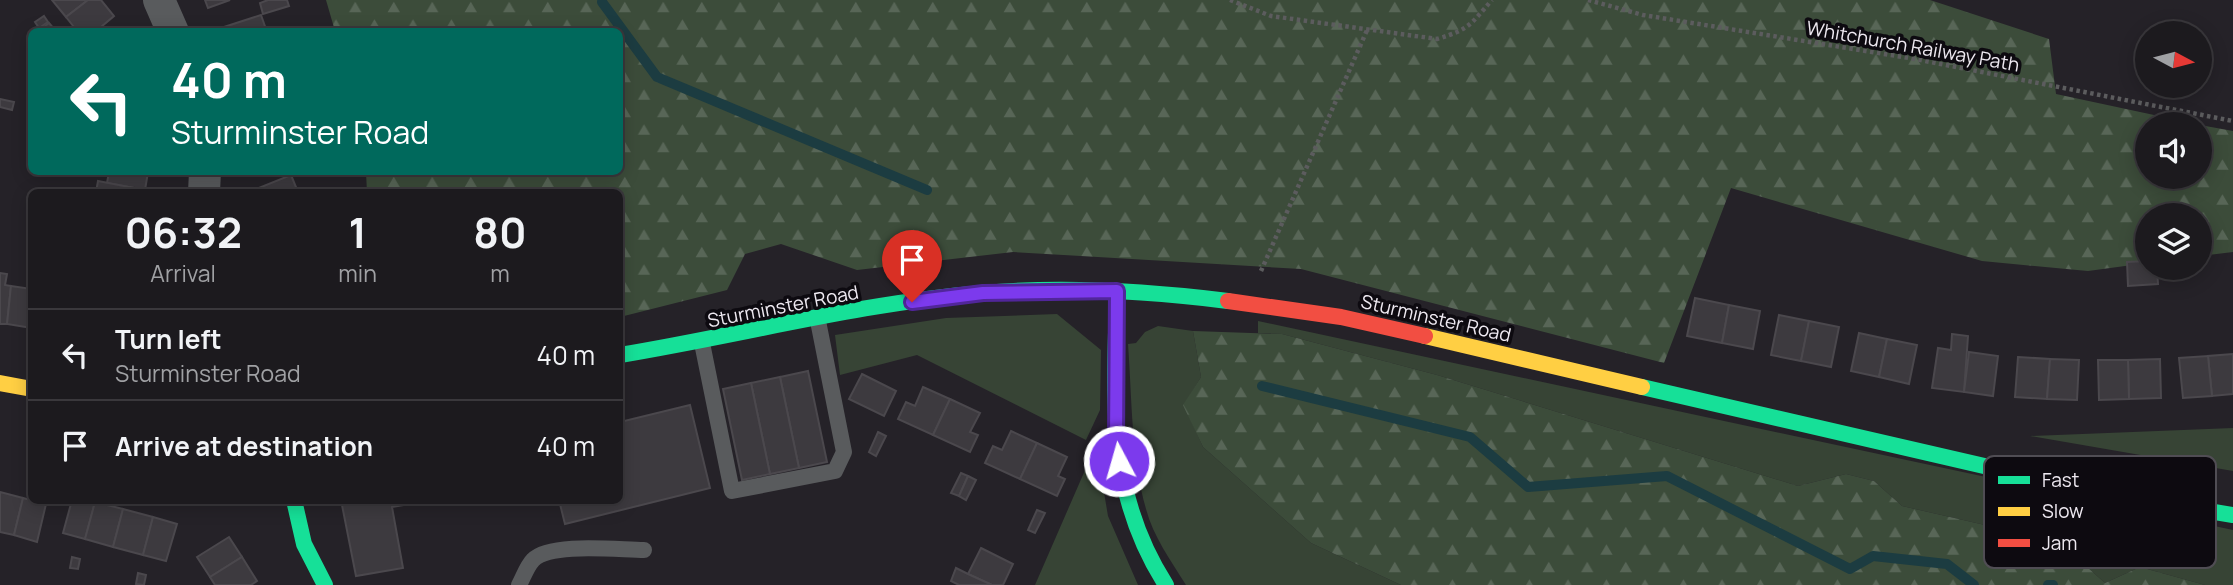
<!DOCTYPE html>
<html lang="en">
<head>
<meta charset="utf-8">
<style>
  body { margin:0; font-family:Manrope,sans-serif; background:#252327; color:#f1f3f6; height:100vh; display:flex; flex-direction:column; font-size:26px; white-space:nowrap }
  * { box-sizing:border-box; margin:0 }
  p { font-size:23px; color:#a0a1a4 }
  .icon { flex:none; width:38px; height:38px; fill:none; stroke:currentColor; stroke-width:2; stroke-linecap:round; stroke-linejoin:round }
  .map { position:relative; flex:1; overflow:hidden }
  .panel { position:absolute; left:28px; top:189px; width:595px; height:315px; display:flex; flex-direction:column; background:#1c1a1e; border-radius:10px; box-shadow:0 4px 18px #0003,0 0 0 2px #3a383c }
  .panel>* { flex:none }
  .hud { position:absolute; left:28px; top:28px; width:595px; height:147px; border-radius:10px; box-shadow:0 4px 18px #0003,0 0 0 2px #3a383c; background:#00695c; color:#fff; overflow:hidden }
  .needle { width:46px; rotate:97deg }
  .fabs { position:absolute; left:2135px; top:21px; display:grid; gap:14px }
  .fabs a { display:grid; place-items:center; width:77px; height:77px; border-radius:50%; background:#1c1a1e; box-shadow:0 4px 18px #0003,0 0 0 2px #3a383c; font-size:35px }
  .pin { position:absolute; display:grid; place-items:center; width:60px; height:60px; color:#fff; margin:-72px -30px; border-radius:50% 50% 50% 0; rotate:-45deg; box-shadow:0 0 7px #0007 }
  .pin .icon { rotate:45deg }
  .me { position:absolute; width:77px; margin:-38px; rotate:354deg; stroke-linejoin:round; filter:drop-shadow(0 0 5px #0008) }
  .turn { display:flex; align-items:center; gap:24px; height:147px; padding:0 28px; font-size:32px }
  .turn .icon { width:91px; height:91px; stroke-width:2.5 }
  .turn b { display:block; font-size:49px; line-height:60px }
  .eta { display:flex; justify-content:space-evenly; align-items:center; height:119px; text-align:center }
  .eta b { font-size:42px; font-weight:700; line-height:49px }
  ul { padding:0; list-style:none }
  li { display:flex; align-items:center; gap:21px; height:91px; padding:0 28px; border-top:2px solid #3a383c }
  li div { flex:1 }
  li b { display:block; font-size:26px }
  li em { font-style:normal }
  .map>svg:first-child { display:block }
  .green { fill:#374435 }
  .forest { fill:url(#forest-firs) }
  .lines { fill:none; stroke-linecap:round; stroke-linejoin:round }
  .stream { stroke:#1c3c41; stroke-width:10 }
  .building { fill:#3d3a3f; stroke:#4b484d; stroke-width:2 }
  .path { stroke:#5c5c5e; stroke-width:4.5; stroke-dasharray:3.5 3.5; stroke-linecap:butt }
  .lane { stroke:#595b5d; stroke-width:16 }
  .street { stroke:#595b5d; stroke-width:32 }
  .fast { stroke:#16e098; stroke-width:16 }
  .slow { stroke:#ffcf43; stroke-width:16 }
  .jam { stroke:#f24e42; stroke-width:16 }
  .route-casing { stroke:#51269a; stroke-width:18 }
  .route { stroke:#7c3aed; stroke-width:12 }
  .labels { text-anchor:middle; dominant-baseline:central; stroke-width:7; stroke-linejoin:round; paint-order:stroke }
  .street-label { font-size:19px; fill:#eee9f1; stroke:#0d0a10 }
  .key { fill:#0d0a10; stroke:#504d54; stroke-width:2 }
  .key-label { font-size:19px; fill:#eee9f1 }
</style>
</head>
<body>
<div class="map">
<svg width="2233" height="585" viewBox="0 0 2233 585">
  <defs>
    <pattern id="forest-firs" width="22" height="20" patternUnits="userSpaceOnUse" patternTransform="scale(1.75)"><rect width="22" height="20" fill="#3c4c3a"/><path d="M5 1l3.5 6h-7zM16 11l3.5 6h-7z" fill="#586657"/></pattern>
  </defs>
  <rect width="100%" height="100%" fill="#252228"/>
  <g class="green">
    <path d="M1057,314L1101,350L1100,410L1086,440L917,355L840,375L835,335L946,318Z"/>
    <path d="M1258,321L2233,530V585H2205L2140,567L2105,583L2059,542L1902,506L1874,481L1846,474L1798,486L1437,375L1282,334L1258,333Z"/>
    <path d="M1158,326L1193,331L1201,377L1184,405L1203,447L1311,543L1401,585H1186C1171,561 1153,536 1146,509C1131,456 1132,398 1128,344L1136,343L1145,332Z"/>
    <path d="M2233,428V471L2030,436Z"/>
    <path d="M1096,445L1108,516L1138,585H1035Z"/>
  </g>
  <g class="forest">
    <path d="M326,0H1930L2049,39L2056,94L2196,124H2147V177H2200V125L2233,131V252L2200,256V215H2147V263L2088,271L1982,261L1731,188L1664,363L1301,269L1013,252L857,270L781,244L745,254L727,290L620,317V192H367L366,172H620V32L335,31Z"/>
    <path d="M1193,331L1282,334L1437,375L1798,486L1846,474L1874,481L1902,506L2059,542L2105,583L2140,567L2205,585H1401L1311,543L1203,447L1183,405L1201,377Z"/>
  </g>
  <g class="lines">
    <g class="stream">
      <path d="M602,2L657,77L927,190"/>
      <path d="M1262,386L1470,437L1528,487L1667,476L1850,569L1873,556L1947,564L1974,585"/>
      <path d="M2048,585H2053"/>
    </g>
  </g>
  <g class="building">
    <path d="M52,0H88L66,17Z"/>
    <path d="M88,0H101L114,16L95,32H78L66,17Z"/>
    <path d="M205,0H230L208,8Z"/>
    <path d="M268,0H287L289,6L263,14L260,3Z"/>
    <path d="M261,15L267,32H225L224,27Z"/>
    <path d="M44,16L48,22L39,28L35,22Z"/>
    <path d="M49,23L54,29L41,32L40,30Z"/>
    <path d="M0,99L14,102L12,110L0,107Z"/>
    <path d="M109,172H148L145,190L107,183Z"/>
    <path d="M291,175L298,192H257L256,189Z"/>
    <path d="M98,181L145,190V192H96Z"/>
    <path d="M2147,261V268H2157L2158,284L2128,286L2127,262Z"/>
    <path d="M0,273L7,274L5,285L11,286L7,324H0Z"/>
    <path d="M11,286L32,289V328L7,324Z"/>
    <path d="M1695,298L1729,305L1722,343L1687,336Z"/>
    <path d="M1729,305L1760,311L1753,349L1722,343Z"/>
    <path d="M1779,315L1809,321L1801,361L1771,355Z"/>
    <path d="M1809,321L1839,327L1831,367L1801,361Z"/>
    <path d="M1859,333L1887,339L1879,377L1851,371Z"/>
    <path d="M1952,334L1968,336L1964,392L1932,388L1938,348L1951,350Z"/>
    <path d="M1887,339L1917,345L1909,384L1879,377Z"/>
    <path d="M1969,352L1998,356L1993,396L1964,392Z"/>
    <path d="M2233,354V394L2212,396L2208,356Z"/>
    <path d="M2208,356L2212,396L2183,398L2179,358Z"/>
    <path d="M2018,357L2050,359L2047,399L2015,397Z"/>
    <path d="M2050,359L2079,360L2077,400L2047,399Z"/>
    <path d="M2160,359L2161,398L2129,399L2128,360Z"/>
    <path d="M2098,360H2128L2129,399L2099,400Z"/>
    <path d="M808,371L827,462L799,468L780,377Z"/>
    <path d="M862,374L896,391L884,416L849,399Z"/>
    <path d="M780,377L799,468L770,474L751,383Z"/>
    <path d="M751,383L770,474L742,480L723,389Z"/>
    <path d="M923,387L950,399L933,435L898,419L906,402L915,406Z"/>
    <path d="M950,399L980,413L970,432L978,435L970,452L933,435Z"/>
    <path d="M690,405L710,488L565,524L559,500H620V422Z"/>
    <path d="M1011,431L1037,443L1020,479L985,463L993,446L1002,450Z"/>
    <path d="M878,432L886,436L876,456L869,452Z"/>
    <path d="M1037,443L1067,457L1058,476L1065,479L1057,496L1020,479Z"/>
    <path d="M961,473L968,476L959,496L951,493Z"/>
    <path d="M968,476L976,480L966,500L959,496Z"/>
    <path d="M0,492L23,498L14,535L0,532Z"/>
    <path d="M23,498L46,504L37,542L14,535Z"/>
    <path d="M72,500L95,502L85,539L63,533Z"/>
    <path d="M341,500H409L410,504L392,507L403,568L356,576Z"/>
    <path d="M95,502L123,509L113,547L85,539Z"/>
    <path d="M123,509L153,517L143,555L113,547Z"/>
    <path d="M1037,510L1045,513L1035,533L1028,530Z"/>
    <path d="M153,517L177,524L166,561L143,555Z"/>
    <path d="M229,537L242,557L210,577L197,557Z"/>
    <path d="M981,548L1013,564L1003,585H992L968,574Z"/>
    <path d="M72,557L80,559L78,569L70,568Z"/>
    <path d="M242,557L257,581L251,585H215L210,577Z"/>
    <path d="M956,568L968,574L992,585H959L951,581Z"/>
    <path d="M138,573L146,575L144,585L136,584Z"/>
  </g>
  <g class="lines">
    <g class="path">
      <path d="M1230,0L1271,16L1437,39C1470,29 1470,25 1492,0"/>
      <path d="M1588,0L1643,15L1915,59L2233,121"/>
      <path d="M1261,271L1368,28"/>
    </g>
    <g class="lane">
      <path d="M702,343L732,491L835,471L844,452L818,321"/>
      <path d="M519,585C523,578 527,566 533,560C550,542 619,550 644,550"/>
    </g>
    <g class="street">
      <path d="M159,0L173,32"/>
      <path d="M204,192L205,172"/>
    </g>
    <g class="fast">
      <path d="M1117,291C1115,399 1105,490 1166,585"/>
      <path d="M620,355C741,335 861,303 983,293C1065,286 1147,291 1228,301"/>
      <path d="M1642,387L2101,493L2233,515"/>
      <path d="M294,500L304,544L325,585"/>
    </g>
    <g class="slow">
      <path d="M1425,336L1642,387"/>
      <path d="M0,383L32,389"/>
    </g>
    <path class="jam" d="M1228,301L1341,317L1425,336"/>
  </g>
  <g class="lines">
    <g class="route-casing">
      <path id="route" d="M912,302L983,293L1117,291L1116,440L1119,461"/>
    </g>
    <use href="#route" class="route"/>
  </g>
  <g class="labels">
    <g class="street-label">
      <text transform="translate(1913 46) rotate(10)">Whitchurch Railway Path</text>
      <text transform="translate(783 306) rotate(-11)">Sturminster Road</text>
      <text transform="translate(1436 318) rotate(13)">Sturminster Road</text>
    </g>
  </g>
  <rect x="1984" y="456" width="232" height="112" rx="10" class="key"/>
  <rect x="1998" y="476" width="32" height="8" fill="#16e098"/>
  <rect x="1998" y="507" width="32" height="9" fill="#ffcf43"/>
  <rect x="1998" y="539" width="32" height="8" fill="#f24e42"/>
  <g class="key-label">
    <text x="2042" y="487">Fast</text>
    <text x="2042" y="518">Slow</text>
    <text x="2042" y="550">Jam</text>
  </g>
</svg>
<div class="fabs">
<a><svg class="needle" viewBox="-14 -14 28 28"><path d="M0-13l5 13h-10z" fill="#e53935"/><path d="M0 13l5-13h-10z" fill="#a0a1a4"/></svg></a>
<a><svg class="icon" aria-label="sound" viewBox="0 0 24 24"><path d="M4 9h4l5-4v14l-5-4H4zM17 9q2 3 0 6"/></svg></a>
<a><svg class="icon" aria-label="layers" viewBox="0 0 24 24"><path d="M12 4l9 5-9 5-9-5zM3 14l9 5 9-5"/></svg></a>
</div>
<div class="pin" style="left:912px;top:302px;background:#d93025"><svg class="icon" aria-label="arrive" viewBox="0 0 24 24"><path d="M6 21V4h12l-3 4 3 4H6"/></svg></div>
<svg class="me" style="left:1119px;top:461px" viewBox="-20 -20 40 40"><circle r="17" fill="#7c3aed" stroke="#fff" stroke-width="3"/><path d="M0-11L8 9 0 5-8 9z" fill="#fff"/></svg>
<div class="hud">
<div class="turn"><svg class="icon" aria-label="left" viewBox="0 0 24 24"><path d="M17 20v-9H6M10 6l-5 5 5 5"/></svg><div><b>40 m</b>Sturminster Road</div></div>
</div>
<section class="panel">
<div class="eta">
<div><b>06:32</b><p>Arrival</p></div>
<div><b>1</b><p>min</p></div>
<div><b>80</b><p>m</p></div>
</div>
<ul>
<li><svg class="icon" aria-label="left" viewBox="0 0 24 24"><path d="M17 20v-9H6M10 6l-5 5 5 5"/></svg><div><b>Turn left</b><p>Sturminster Road</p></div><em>40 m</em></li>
<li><svg class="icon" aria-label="arrive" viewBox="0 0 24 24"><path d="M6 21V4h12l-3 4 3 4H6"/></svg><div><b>Arrive at destination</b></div><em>40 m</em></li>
</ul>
</section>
</div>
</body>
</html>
